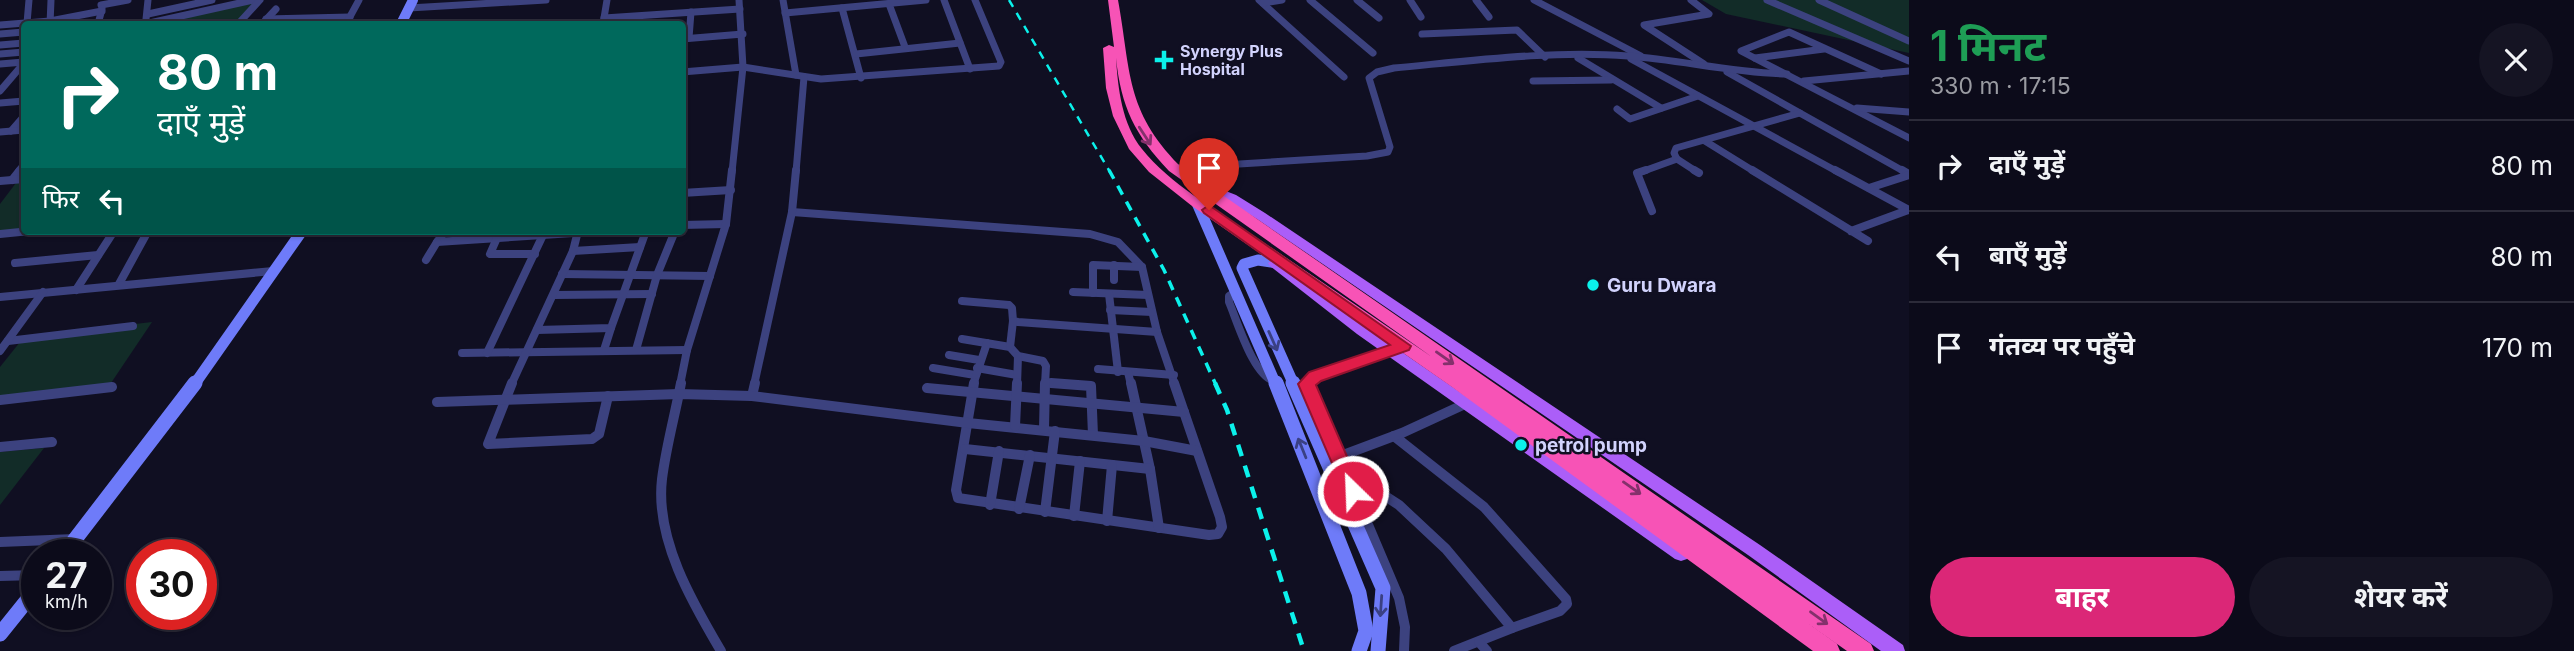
<!DOCTYPE html>
<html lang="hi">
<head>
<meta charset="utf-8">
<style>
  body { margin:0; font-family:Inter,"Noto Sans Devanagari",sans-serif; background:#151423; color:#f1f3f6; height:100vh; display:flex; flex-direction:column; font-size:26px; white-space:nowrap }
  * { box-sizing:border-box; margin:0 }
  p { font-size:23px; color:#9a9ba2 }
  .icon { flex:none; width:38px; height:38px; fill:none; stroke:currentColor; stroke-width:2; stroke-linecap:round; stroke-linejoin:round }
  .map { position:relative; flex:1; overflow:hidden }
  .sheet { display:flex; flex-direction:column; background:#0c0b1a; width:665px }
  .sheet>* { flex:none }
  .top-card { position:absolute; left:21px; top:21px; width:665px; height:214px; border-radius:7px; box-shadow:0 2px 5px #0004,0 0 0 2px #2c2b39; background:#00695c; color:#fff; overflow:hidden }
  .speed { position:absolute; left:21px; top:539px; display:flex; gap:14px; font-size:35px; font-weight:700; text-align:center }
  .speed>* { display:grid; place-content:center; width:91px; height:91px; border-radius:50%; background:#0c0b1a; box-shadow:0 2px 5px #0004,0 0 0 2px #2c2b39; line-height:1 }
  .speed small { font-size:18px; font-weight:400 }
  .speed .limit { border:10px solid #d22; background:#fff; color:#111 }
  .pin { position:absolute; display:grid; place-items:center; width:60px; height:60px; color:#fff; margin:-72px -30px; border-radius:50% 50% 50% 0; rotate:-45deg; box-shadow:0 0 7px #0007 }
  .pin .icon { rotate:45deg }
  .me { position:absolute; width:77px; margin:-38px; rotate:336deg; stroke-linejoin:round; filter:drop-shadow(0 0 5px #0008) }
  .turn { display:flex; align-items:center; gap:24px; height:147px; padding:0 21px; font-size:32px }
  .turn .icon { width:91px; height:91px; stroke-width:2.5 }
  .turn b { display:block; font-size:49px; line-height:60px }
  .then { display:flex; align-items:center; height:66px; padding:0 21px; background:#0003; gap:14px; font-size:26px }
  .round { display:grid; place-items:center; flex:none; width:74px; height:74px; border-radius:37px; background:#151423 }
  .head { display:flex; align-items:center; justify-content:space-between; height:119px; padding:0 21px }
  h1 { font-size:42px; font-weight:700; line-height:52px; color:#1e9e55 }
  .button { display:flex; gap:14px; margin-top:auto; padding:14px 21px }
  .button a { flex:1; height:80px; border-radius:42px; background:#db2777; color:#fff; font-size:28px; font-weight:700; line-height:80px; text-align:center }
  .button a+a { background:#151423; color:#f1f3f6 }
  ul { padding:0; list-style:none }
  li { display:flex; align-items:center; gap:21px; height:91px; padding:0 21px; border-top:2px solid #2c2b39 }
  li div { flex:1 }
  li b { display:block; font-size:26px }
  li em { font-style:normal }
  main { display:flex; flex:1; min-height:0 }
  .map>svg:first-child { display:block }
  .green { fill:#122c28 }
  .lines { fill:none; stroke-linecap:round; stroke-linejoin:round }
  .street-far2 { stroke:#3c427f; stroke-width:7 }
  .street-far1 { stroke:#3c427f; stroke-width:8 }
  .street { stroke:#3c427f; stroke-width:10 }
  .secondary-far2 { stroke:#6e7bf9; stroke-width:10 }
  .secondary-far1 { stroke:#6e7bf9; stroke-width:11 }
  .secondary { stroke:#6e7bf9; stroke-width:15 }
  .primary { fill:#ab5ef8; fill-rule:evenodd }
  .highway { fill:#f753b6; fill-rule:evenodd }
  .rail-far2 { stroke:#0bf1eb; stroke-width:2.5; stroke-dasharray:8 7; stroke-linecap:butt }
  .rail-far1 { stroke:#0bf1eb; stroke-width:3.5; stroke-dasharray:10 8; stroke-linecap:butt }
  .rail { stroke:#0bf1eb; stroke-width:4.5; stroke-dasharray:12 10; stroke-linecap:butt }
  .oneway { stroke:#84316c }
  .oneway2 { stroke:#3a4083 }
  .route { fill:#e11d48; stroke:#92132f; stroke-width:2 }
  .poi-dot { fill:#0bf1eb; stroke:#100f22; stroke-width:2.5 }
  .labels { text-anchor:middle; dominant-baseline:central; stroke-width:5; stroke-linejoin:round; paint-order:stroke }
  .far-poi-label { font-size:16px; font-weight:bold; fill:#d2d3fd; stroke:#100f22; text-anchor:start }
  .poi-label { font-size:19px; font-weight:bold; fill:#d2d3fd; stroke:#100f22; text-anchor:start }
</style>
</head>
<body>
<main>
<div class="map">
<svg width="1909" height="651" viewBox="0 0 1909 651">
  <rect width="100%" height="100%" fill="#100f22"/>
  <g class="green">
    <path d="M1702,0H1909V53L1726,14Z"/>
    <path d="M255,2L237,24H154Z"/>
    <path d="M24,178V231L0,233V204L19,179Z"/>
    <path d="M152,322L109,386L0,399V367L24,337Z"/>
    <path d="M44,448L0,505V452Z"/>
  </g>
  <g class="lines">
    <g class="street-far2">
      <path d="M783,0L796,75"/>
      <path d="M944,0L970,69"/>
      <path d="M1259,0L1344,77"/>
      <path d="M1310,0L1373,53"/>
      <path d="M1357,0L1379,18"/>
      <path d="M1410,0L1421,17"/>
      <path d="M1476,0L1489,17"/>
      <path d="M1534,0L1641,56"/>
      <path d="M1691,0L1709,14L1644,25L1704,64"/>
      <path d="M1767,0L1909,61"/>
      <path d="M1819,0L1909,41"/>
      <path d="M1263,3L1282,0"/>
      <path d="M889,4L905,47"/>
      <path d="M101,5L128,0"/>
      <path d="M409,8L546,0"/>
      <path d="M842,8L861,78"/>
      <path d="M785,13L926,0"/>
      <path d="M148,14L212,0"/>
      <path d="M604,18L740,9"/>
      <path d="M146,19L148,0"/>
      <path d="M266,19L350,17"/>
      <path d="M27,23L29,0"/>
      <path d="M50,24L51,0"/>
      <path d="M98,24L102,9"/>
      <path d="M145,24L253,0"/>
      <path d="M238,24L260,0"/>
      <path d="M262,24L276,9"/>
      <path d="M346,24L359,0"/>
      <path d="M603,24L607,0"/>
      <path d="M0,25L50,21L102,11"/>
      <path d="M0,34L24,32"/>
      <path d="M1422,34L1517,30L1545,57"/>
      <path d="M689,38L691,12"/>
      <path d="M682,39L743,34"/>
      <path d="M0,45L24,43"/>
      <path d="M0,54L24,52"/>
      <path d="M856,54L960,43"/>
      <path d="M1578,58L1661,108"/>
      <path d="M1755,58L1824,49"/>
      <path d="M1631,59L1838,172"/>
      <path d="M0,64L24,62"/>
      <path d="M682,72L743,67L821,79L999,66L1001,62L975,0"/>
      <path d="M1727,72L1905,172"/>
      <path d="M1881,74L1789,32L1741,51L1909,138"/>
      <path d="M1533,81L1611,80"/>
      <path d="M1804,81L1909,71"/>
      <path d="M0,91L24,63"/>
      <path d="M0,103L24,101"/>
      <path d="M1857,108L1909,112"/>
      <path d="M1617,109L1630,119L1698,96"/>
      <path d="M11,131L24,116"/>
      <path d="M0,132L24,130"/>
      <path d="M1705,141L1755,172"/>
      <path d="M1174,168L1367,156L1388,152L1390,147L1369,78L1377,72L1394,68C1469,61 1553,50 1628,56C1682,60 1733,73 1787,74"/>
      <path d="M18,172L24,164"/>
      <path d="M732,172L743,67L739,0"/>
      <path d="M796,172L804,77"/>
      <path d="M1641,172L1677,159"/>
      <path d="M1697,172L1677,159L1674,153L1676,148L1800,113"/>
    </g>
    <g class="street-far1">
      <path d="M1646,170L1637,173L1652,211"/>
      <path d="M1694,170L1699,173"/>
      <path d="M1752,170L1868,241"/>
      <path d="M1835,170L1909,210"/>
      <path d="M1902,170L1909,174"/>
      <path d="M12,180L20,170"/>
      <path d="M0,181L24,179"/>
      <path d="M1869,188L1909,175"/>
      <path d="M682,193L731,190"/>
      <path d="M792,212L1090,234L1118,242L1142,267L1157,332L1175,385"/>
      <path d="M682,225L726,224"/>
      <path d="M445,231L437,242L604,231"/>
      <path d="M1851,231L1908,210"/>
      <path d="M0,234L30,231"/>
      <path d="M497,238L490,254H535"/>
      <path d="M573,251L640,247"/>
      <path d="M426,260L437,242"/>
      <path d="M15,263L98,255"/>
      <path d="M1114,265V280"/>
      <path d="M562,274L710,276"/>
      <path d="M119,284L148,231"/>
      <path d="M76,290L114,231"/>
      <path d="M1073,292L1148,295"/>
      <path d="M1236,292L1229,296V302C1238,323 1254,379 1277,382"/>
      <path d="M1093,293V265L1142,267"/>
      <path d="M1109,294L1118,372"/>
      <path d="M554,295L652,294"/>
      <path d="M0,297L273,271"/>
      <path d="M962,301L1009,305L1012,308L1013,321L1018,322L1157,332"/>
      <path d="M1110,310L1152,312"/>
      <path d="M537,330L611,328L646,231"/>
      <path d="M962,339L1010,347L1018,356L1043,361L1046,366L1045,385"/>
      <path d="M8,341L133,326"/>
      <path d="M1010,347L1013,321"/>
      <path d="M604,350L611,328"/>
      <path d="M636,350L657,275L675,231"/>
      <path d="M0,351L43,292"/>
      <path d="M462,353L687,350"/>
      <path d="M487,353L543,235"/>
      <path d="M949,355L979,360"/>
      <path d="M933,368L975,375"/>
      <path d="M977,368L1017,375"/>
      <path d="M1098,369L1174,375"/>
      <path d="M1128,372L1131,385"/>
      <path d="M1045,383L1078,385"/>
      <path d="M511,385L573,251L578,231"/>
      <path d="M680,385L687,350L726,224L732,170"/>
      <path d="M754,385L792,212L796,170"/>
      <path d="M973,385L987,343"/>
      <path d="M1017,385L1018,356"/>
      <path d="M1307,385L1315,377L1392,350"/>
    </g>
    <g class="street">
      <path d="M512,383L488,444L592,439L599,434L608,396"/>
      <path d="M681,383C675,415 666,447 662,479C655,539 692,602 721,651"/>
      <path d="M974,383L956,490L958,498L1209,535L1218,534L1222,527L1220,517L1174,383"/>
      <path d="M1051,383L1091,386L1093,435"/>
      <path d="M1131,383L1150,469L1159,528"/>
      <path d="M1308,383L1399,598L1405,627L1404,651"/>
      <path d="M927,388L1184,412"/>
      <path d="M752,396L755,383"/>
      <path d="M0,400L112,387"/>
      <path d="M437,402L679,394L752,396L968,423L1144,441L1197,451"/>
      <path d="M1015,426L1017,383"/>
      <path d="M1044,429L1045,383"/>
      <path d="M1394,436L1484,507L1566,599L1567,604L1560,611L1512,628"/>
      <path d="M0,447L52,442"/>
      <path d="M965,449L1150,469"/>
      <path d="M1338,457L1402,433L1465,404"/>
      <path d="M1345,470L1399,505L1446,549L1512,628L1454,651"/>
      <path d="M990,505L999,451"/>
      <path d="M1019,509L1030,455"/>
      <path d="M1045,512L1055,431"/>
      <path d="M1074,516L1080,461"/>
      <path d="M1107,521L1112,465"/>
      <path d="M0,542L75,539"/>
      <path d="M0,576L37,575"/>
      <path d="M1479,642L1487,651"/>
    </g>
    <path class="secondary-far2" d="M401,24L413,0"/>
    <g class="secondary-far1">
      <path d="M1197,203L1276,385"/>
      <path d="M1284,264L1258,260L1244,264L1242,268L1294,385"/>
      <path d="M194,385L302,231"/>
    </g>
    <g class="secondary">
      <path d="M1276,383L1359,593L1366,631L1359,651"/>
      <path d="M1293,383L1383,588L1378,651"/>
      <path d="M63,555L195,383"/>
      <path d="M0,634L37,588"/>
    </g>
    <g class="primary">
      <path d="M1203,182L1236,195L1265,213L1760,545L1903,645L1905,651H1881L1748,555L1257,219L1228,201L1199,189L1197,186L1199,183Z"/>
      <path d="M1275,259L1280,260L1367,328L1687,549L1690,554L1687,559L1681,561L1675,559L1357,334L1270,266L1268,263Z"/>
    </g>
    <path class="highway" d="M1108,0H1118C1131,71 1125,110 1179,165L1871,644L1874,651H1847L1789,610L1837,644L1840,651H1813L1452,387L1192,206L1149,172L1129,149L1113,116L1106,88L1103,48L1109,45L1114,47ZM1116,58C1121,107 1135,135 1169,171L1432,357C1372,316 1312,275 1251,234C1215,209 1170,184 1142,149C1122,124 1118,89 1116,58Z"/>
    <path class="rail-far2" d="M1009,0L1110,172"/>
    <path class="rail-far1" d="M1109,170L1164,270L1216,385"/>
    <path class="rail" d="M1215,383L1227,410L1304,651"/>
  </g>
  <defs><path id="oneway-shaft" d="M-6 0H5M1.5-3L5.5 0L1.5 3" fill="none" stroke-width="1.6" stroke-linecap="round" stroke-linejoin="round" transform="scale(1.75)"/></defs>
  <g class="oneway">
    <use href="#oneway-shaft" transform="translate(1145 136) rotate(57)"/>
    <use href="#oneway-shaft" transform="translate(1445 358) rotate(35)"/>
    <use href="#oneway-shaft" transform="translate(1632 488) rotate(35)"/>
    <use href="#oneway-shaft" transform="translate(1819 618) rotate(36)"/>
  </g>
  <g class="oneway2">
    <use href="#oneway-shaft" transform="translate(1273 341) rotate(66)"/>
    <use href="#oneway-shaft" transform="translate(1302 448) rotate(-112)"/>
    <use href="#oneway-shaft" transform="translate(1381 606) rotate(94)"/>
  </g>
  <path class="route" d="M1209,205L1411,346L1409,350L1321,381L1316,385L1362,491L1359,496L1353,498L1346,496L1298,384L1309,372L1390,345L1204,213L1202,210Z"/>
  <g class="poi-dot">
    <path d="M1160.5 49.5h7v7h7v7h-7v7h-7v-7h-7v-7h7z"/>
    <circle cx="1593" cy="285" r="7"/>
    <circle cx="1521" cy="445" r="7"/>
  </g>
  <g class="labels">
    <g class="far-poi-label">
      <text x="1180" y="51">Synergy Plus<tspan x="1180" dy="18">Hospital</tspan></text>
    </g>
    <g class="poi-label">
      <text x="1607" y="285">Guru Dwara</text>
      <text x="1535" y="445">petrol pump</text>
    </g>
  </g>
</svg>
<div class="speed"><div>27<small>km/h</small></div><div class="limit">30</div></div>
<div class="pin" style="left:1209px;top:210px;background:#d93025"><svg class="icon" aria-label="arrive" viewBox="0 0 24 24"><path d="M6 21V4h12l-3 4 3 4H6"/></svg></div>
<svg class="me" style="left:1353px;top:491px" viewBox="-20 -20 40 40"><circle r="17" fill="#e11d48" stroke="#fff" stroke-width="3"/><path d="M0-11L8 9 0 5-8 9z" fill="#fff"/></svg>
<div class="top-card">
<div class="turn"><svg class="icon" aria-label="right" viewBox="0 0 24 24"><path d="M7 20v-9h11M14 6l5 5-5 5"/></svg><div><b>80 m</b>दाएँ मुड़ें</div></div>
<div class="then">फिर<svg class="icon" aria-label="left" viewBox="0 0 24 24"><path d="M17 20v-9H6M10 6l-5 5 5 5"/></svg></div>
</div>
</div>
<section class="sheet">
<div class="head"><div><h1>1 मिनट</h1><p>330 m · 17:15</p></div><a class="round"><svg class="icon" aria-label="close" viewBox="0 0 24 24"><path d="M6 6l12 12M18 6L6 18"/></svg></a></div>
<ul>
<li><svg class="icon" aria-label="right" viewBox="0 0 24 24"><path d="M7 20v-9h11M14 6l5 5-5 5"/></svg><div><b>दाएँ मुड़ें</b></div><em>80 m</em></li>
<li><svg class="icon" aria-label="left" viewBox="0 0 24 24"><path d="M17 20v-9H6M10 6l-5 5 5 5"/></svg><div><b>बाएँ मुड़ें</b></div><em>80 m</em></li>
<li><svg class="icon" aria-label="arrive" viewBox="0 0 24 24"><path d="M6 21V4h12l-3 4 3 4H6"/></svg><div><b>गंतव्य पर पहुँचे</b></div><em>170 m</em></li>
</ul>
<div class="button"><a>बाहर</a><a>शेयर करें</a></div>
</section>
</main>
</body>
</html>
